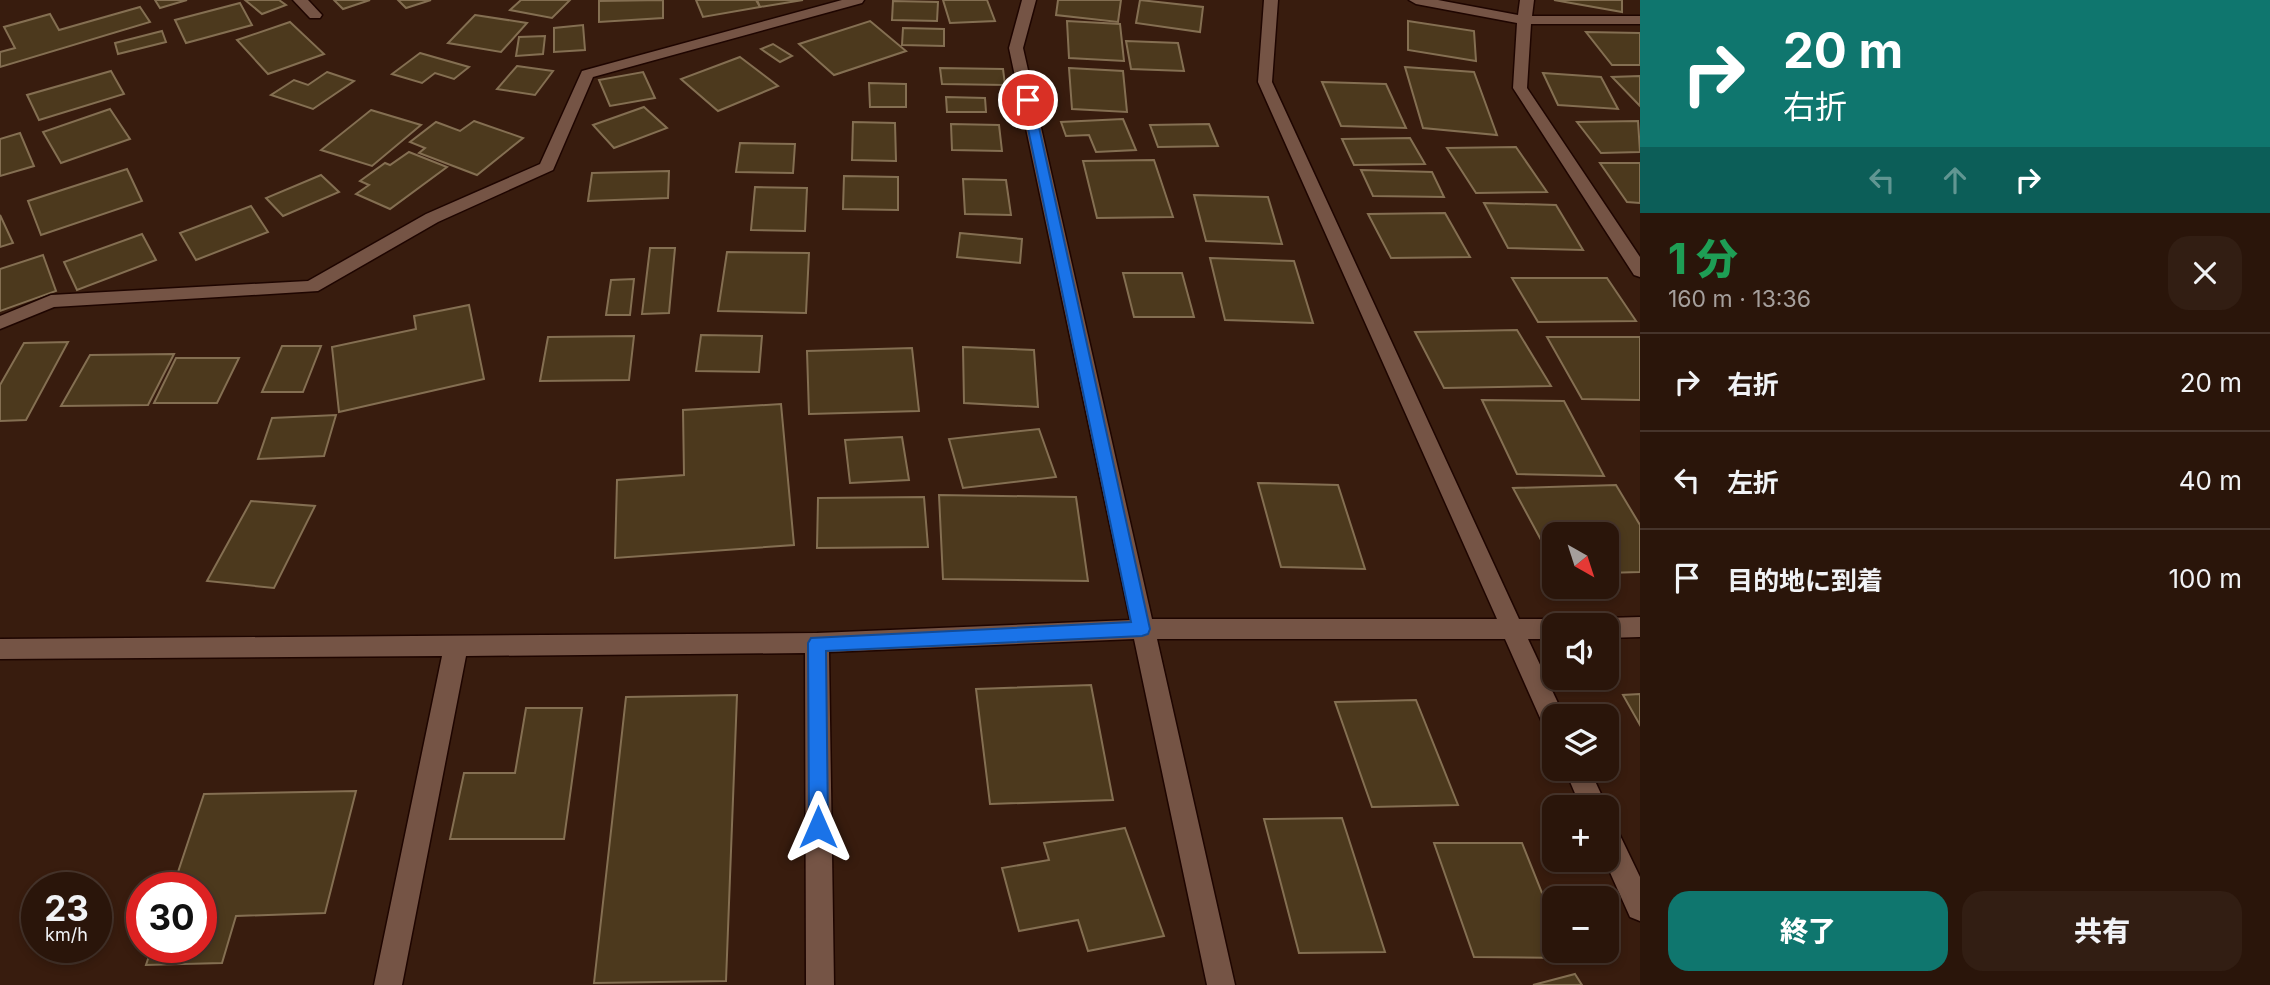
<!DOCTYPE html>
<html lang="ja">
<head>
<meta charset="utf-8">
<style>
  body { margin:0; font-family:Inter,"Noto Sans JP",sans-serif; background:#321e13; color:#f1f3f6; height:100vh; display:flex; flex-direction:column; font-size:26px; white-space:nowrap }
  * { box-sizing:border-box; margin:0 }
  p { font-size:23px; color:#a59f9c }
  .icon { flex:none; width:38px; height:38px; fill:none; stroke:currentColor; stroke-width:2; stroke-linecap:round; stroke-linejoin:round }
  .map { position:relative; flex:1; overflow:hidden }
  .sheet { display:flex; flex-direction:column; background:#2a150a; width:630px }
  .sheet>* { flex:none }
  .guide { background:#0f766e; color:#fff; overflow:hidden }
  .needle { width:46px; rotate:141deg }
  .tools { position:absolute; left:1542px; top:522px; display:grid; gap:14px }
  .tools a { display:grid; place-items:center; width:77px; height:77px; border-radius:14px; background:#2a150a; box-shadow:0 4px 10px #0003,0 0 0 2px #46342b; font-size:35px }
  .speed { position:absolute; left:21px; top:872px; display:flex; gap:14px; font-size:35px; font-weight:700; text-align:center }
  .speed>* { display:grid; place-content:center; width:91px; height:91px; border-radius:50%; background:#2a150a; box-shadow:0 4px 10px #0003,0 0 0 2px #46342b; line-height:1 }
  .speed small { font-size:18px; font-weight:400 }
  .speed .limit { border:10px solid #d22; background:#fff; color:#111 }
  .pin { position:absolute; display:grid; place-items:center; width:60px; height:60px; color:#fff; margin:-30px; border:4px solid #fff; border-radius:50%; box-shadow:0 2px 7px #0007 }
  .me { position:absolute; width:77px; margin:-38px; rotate:0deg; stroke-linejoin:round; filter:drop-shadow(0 0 5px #0008) }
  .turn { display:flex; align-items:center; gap:24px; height:147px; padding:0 28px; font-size:32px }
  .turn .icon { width:91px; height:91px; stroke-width:2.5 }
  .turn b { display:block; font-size:49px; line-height:60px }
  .lanes { display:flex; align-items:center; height:66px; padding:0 28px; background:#0003; justify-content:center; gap:35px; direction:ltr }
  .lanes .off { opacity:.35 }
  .round { display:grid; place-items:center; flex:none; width:74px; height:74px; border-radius:21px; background:#321e13 }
  .overview { display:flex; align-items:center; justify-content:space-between; height:119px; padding:0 28px }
  h1 { font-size:42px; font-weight:800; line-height:52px; color:#1e9e55 }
  .button { display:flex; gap:14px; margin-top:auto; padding:14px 28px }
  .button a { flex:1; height:80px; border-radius:21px; background:#0f766e; color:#fff; font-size:28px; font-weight:800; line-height:80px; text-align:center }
  .button a+a { background:#321e13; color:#f1f3f6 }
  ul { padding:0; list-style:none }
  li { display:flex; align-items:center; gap:21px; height:98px; padding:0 28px; border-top:2px solid #46342b }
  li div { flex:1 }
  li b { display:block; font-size:26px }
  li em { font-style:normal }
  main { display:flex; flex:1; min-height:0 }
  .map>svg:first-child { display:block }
  .building { fill:#4c391d; stroke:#846f52; stroke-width:2 }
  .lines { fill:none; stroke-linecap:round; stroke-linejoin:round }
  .minor-casing { stroke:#1e0500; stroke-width:3 }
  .minor { fill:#755445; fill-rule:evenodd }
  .route { fill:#1a73e8; stroke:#114b97; stroke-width:2 }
</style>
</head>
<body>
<main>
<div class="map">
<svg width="1640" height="985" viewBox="0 0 1640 985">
  <rect width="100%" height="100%" fill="#381c0e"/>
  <g class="building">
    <path d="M155,0H187L160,8Z"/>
    <path d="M245,0H279L286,5L262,14Z"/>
    <path d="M334,0H370L343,9Z"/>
    <path d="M398,0H431L406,8Z"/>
    <path d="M521,0H570L552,18L510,10Z"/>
    <path d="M663,0V18L599,22V1Z"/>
    <path d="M696,0H756L760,7L703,17Z"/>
    <path d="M757,0H803L760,7Z"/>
    <path d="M943,0H987L995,21L950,23Z"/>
    <path d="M1058,0H1121L1118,22L1056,15Z"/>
    <path d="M1140,0L1203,7L1200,32L1136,23Z"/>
    <path d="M1554,0H1622V12Z"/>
    <path d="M893,1L938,2L937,21L892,20Z"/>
    <path d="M240,3L252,25L186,43L175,20Z"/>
    <path d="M140,7L150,22L0,67V52L15,48L4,27L50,14L59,30Z"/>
    <path d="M475,15L527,23L501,52L448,43Z"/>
    <path d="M870,21L906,51L834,75L799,44Z"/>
    <path d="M1067,21L1120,24L1124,61L1069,58Z"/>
    <path d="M1408,21L1474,31L1476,61L1408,50Z"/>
    <path d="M290,22L324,54L268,74L237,40Z"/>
    <path d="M583,25L585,50L554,52V28Z"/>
    <path d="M903,28L944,29V46L902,45Z"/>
    <path d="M162,31L166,42L118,54L115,43Z"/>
    <path d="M1586,32L1640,33V65H1612Z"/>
    <path d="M545,36L543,54L516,56L519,37Z"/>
    <path d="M1126,41L1178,43L1184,71L1131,69Z"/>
    <path d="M773,44L792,56L780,62L761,49Z"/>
    <path d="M420,53L469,67L454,79L435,73L422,83L392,74Z"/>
    <path d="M740,57L778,86L718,111L681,79Z"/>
    <path d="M517,66L553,71L535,95L497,89Z"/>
    <path d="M1405,67L1474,72L1497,135L1423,128Z"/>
    <path d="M940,68L1003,69L1005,85L942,84Z"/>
    <path d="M1069,68L1123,71L1127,112L1072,109Z"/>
    <path d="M111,71L124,94L39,120L27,95Z"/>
    <path d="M327,72L354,81L313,109L271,95L294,80L308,85Z"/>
    <path d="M643,72L655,98L610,106L599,80Z"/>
    <path d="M1543,73L1601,77L1618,109L1558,105Z"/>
    <path d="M1640,76V106L1612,77Z"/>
    <path d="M1322,82L1386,84L1406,128L1341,126Z"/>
    <path d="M869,83L906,84V107H870Z"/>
    <path d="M946,97L985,98L986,112H947Z"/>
    <path d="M644,107L667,128L614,148L593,125Z"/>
    <path d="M110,109L130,139L61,163L43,132Z"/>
    <path d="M371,110L421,125L372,166L321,150Z"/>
    <path d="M1123,119L1136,150L1096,152L1089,135L1066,136L1061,122Z"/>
    <path d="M474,121L523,138L477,175L419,153L425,148L410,142L436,122L460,131Z"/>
    <path d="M1638,121L1640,152L1601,153L1577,122Z"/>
    <path d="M853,122L895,123L896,161L852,160Z"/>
    <path d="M951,124L999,125L1002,151L952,150Z"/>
    <path d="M1209,124L1218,146L1158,147L1150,125Z"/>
    <path d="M20,133L34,166L0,176V139Z"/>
    <path d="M1410,138L1425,164L1354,165L1342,139Z"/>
    <path d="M740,143L795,144L793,173L736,172Z"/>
    <path d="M1516,147L1547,192L1476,193L1447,148Z"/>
    <path d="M409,152L447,167L390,209L356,194L369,185L360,181L385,163L390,165Z"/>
    <path d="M1154,160L1173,217L1097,218L1083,161Z"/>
    <path d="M1600,163H1640V203L1627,202Z"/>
    <path d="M127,169L142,201L41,235L28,201Z"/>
    <path d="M1361,170L1432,172L1444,197L1373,196Z"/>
    <path d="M669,171L668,198L588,201L592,173Z"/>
    <path d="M321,175L339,192L283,216L266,198Z"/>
    <path d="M844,176L898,177V210L843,209Z"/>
    <path d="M963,179L1006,180L1011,215L965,214Z"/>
    <path d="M755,187L807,188L805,231L751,230Z"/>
    <path d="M1194,195L1268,197L1282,244L1206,241Z"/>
    <path d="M1484,203L1556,205L1583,250L1508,248Z"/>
    <path d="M251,206L268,232L196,260L180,233Z"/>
    <path d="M1445,213L1470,257L1391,258L1368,214Z"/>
    <path d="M0,215L13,243L0,247Z"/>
    <path d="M960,233L1022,239L1020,263L957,257Z"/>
    <path d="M142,234L156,260L77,290L64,262Z"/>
    <path d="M650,248H675L669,313L642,314Z"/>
    <path d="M727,252L809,253L806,313L718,311Z"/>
    <path d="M43,255L56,291L0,311V269Z"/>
    <path d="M1210,258L1294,261L1313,323L1225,320Z"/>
    <path d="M1123,273H1182L1194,317H1134Z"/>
    <path d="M1512,278H1607L1636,321L1538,322Z"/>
    <path d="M634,279L630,315H606L611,280Z"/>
    <path d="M469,305L484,379L339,412L332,347L416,329L414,316Z"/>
    <path d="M1517,330L1551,386L1444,388L1415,332Z"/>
    <path d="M701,335L762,336L759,372L696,371Z"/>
    <path d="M634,336L629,380L540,381L548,337Z"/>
    <path d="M1547,337H1640V400L1582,399Z"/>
    <path d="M68,342L26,420L0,421V385L24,343Z"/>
    <path d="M282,346H321L303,392H262Z"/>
    <path d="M963,347L1034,350L1038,407L964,403Z"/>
    <path d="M912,348L919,411L809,414L807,351Z"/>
    <path d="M174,354L148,405L61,406L90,355Z"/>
    <path d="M176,358H239L217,403H154Z"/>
    <path d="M1482,400L1564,401L1604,476L1517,474Z"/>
    <path d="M781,404L794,545L615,558L617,480L684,475L683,410Z"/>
    <path d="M336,415L324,456L258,459L272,418Z"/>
    <path d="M1039,429L1056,477L963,488L949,439Z"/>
    <path d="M902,437L909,480L850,483L845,440Z"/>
    <path d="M1258,483L1338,485L1365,569L1281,567Z"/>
    <path d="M1616,485L1640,525V572L1606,573V534H1554V564L1513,488Z"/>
    <path d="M939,495L1076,497L1088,581L943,579Z"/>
    <path d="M924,497L928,547L817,548L818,498Z"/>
    <path d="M251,501L315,506L274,588L207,581Z"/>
    <path d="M1091,685L1113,800L990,804L976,689Z"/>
    <path d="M1640,694V725L1623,695Z"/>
    <path d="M737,695L726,981L594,983L626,697Z"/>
    <path d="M1416,700L1458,805L1372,807L1335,702Z"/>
    <path d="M526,708H582L564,839H450L464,773H515Z"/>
    <path d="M356,791L325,913L236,916L222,963L146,965L152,947H201V887H173L204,794Z"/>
    <path d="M1342,818L1385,952L1299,953L1264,819Z"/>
    <path d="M1125,828L1164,936L1088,951L1078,920L1019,931L1002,868L1049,860L1044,843Z"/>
    <path d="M1434,843H1522L1554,923V950H1565L1568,958L1474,957Z"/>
    <path d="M1575,974L1582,985H1533Z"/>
  </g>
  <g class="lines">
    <g class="minor-casing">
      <g id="minor">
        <path d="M293,0H308L322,15L320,18H310Z"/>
        <path d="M842,0H864L862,3L593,77L553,170L438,222L318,291L54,307L0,329V316L51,295L308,281L426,214L540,164L582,71Z"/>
        <path d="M1022,0H1036L1023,48L1152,619H1497L1258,82L1264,0H1278L1272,82L1519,619H1554L1563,625H1554V639H1528L1564,716H1554V732L1545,729L1505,639H1157L1235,985H1207L1134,639L829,652L834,985H806L805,653L466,656L402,985H374L442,656L0,659V639L817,633L1130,620L1009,48Z"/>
        <path d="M1409,0H1438L1518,15L1520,0H1534L1532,16H1640V24H1531L1527,88L1640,257V277L1634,275L1513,88L1517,23L1416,4Z"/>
        <path d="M1640,617V637L1606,638V625H1596L1606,618Z"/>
        <path d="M1564,768H1589L1607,807L1606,808L1581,807Z"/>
        <path d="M1606,822L1615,825L1640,877V921L1630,917L1604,859H1606Z"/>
      </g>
    </g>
    <use href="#minor" class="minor"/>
  </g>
  <path class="route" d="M1024,98L1033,100L1150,629L1148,634L1142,636L826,651L828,827L825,834L818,837L812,834L809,827L808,643L811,638L1131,622L1022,100Z"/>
</svg>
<div class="tools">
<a><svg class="needle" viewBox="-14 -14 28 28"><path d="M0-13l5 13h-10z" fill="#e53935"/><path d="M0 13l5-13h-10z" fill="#a59f9c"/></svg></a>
<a><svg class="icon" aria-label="sound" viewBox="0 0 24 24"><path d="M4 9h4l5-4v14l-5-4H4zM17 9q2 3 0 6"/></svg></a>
<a><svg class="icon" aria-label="layers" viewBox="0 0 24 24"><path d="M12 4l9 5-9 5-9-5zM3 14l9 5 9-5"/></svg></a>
<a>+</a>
<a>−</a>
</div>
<div class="speed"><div>23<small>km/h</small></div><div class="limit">30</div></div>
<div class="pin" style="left:1028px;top:100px;background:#d93025"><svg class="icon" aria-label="arrive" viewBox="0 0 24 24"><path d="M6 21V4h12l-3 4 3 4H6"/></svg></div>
<svg class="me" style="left:818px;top:827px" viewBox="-20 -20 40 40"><path d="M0-17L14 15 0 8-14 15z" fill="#1a73e8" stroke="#fff" stroke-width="4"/></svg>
</div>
<section class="sheet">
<div class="guide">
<div class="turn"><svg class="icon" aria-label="right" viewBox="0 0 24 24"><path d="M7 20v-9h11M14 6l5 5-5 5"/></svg><div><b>20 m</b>右折</div></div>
<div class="lanes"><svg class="icon off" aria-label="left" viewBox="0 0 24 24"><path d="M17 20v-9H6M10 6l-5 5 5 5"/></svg><svg class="icon off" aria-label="ahead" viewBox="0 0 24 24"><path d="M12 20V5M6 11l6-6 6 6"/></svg><svg class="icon" aria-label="right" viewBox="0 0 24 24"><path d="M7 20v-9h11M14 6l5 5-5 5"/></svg></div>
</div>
<div class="overview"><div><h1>1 分</h1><p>160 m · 13:36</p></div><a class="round"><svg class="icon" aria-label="close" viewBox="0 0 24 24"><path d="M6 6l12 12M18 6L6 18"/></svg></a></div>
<ul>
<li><svg class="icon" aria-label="right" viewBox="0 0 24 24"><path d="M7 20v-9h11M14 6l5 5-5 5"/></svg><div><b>右折</b></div><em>20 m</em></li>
<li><svg class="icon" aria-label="left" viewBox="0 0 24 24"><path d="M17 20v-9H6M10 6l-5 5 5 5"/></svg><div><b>左折</b></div><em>40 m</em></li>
<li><svg class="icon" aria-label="arrive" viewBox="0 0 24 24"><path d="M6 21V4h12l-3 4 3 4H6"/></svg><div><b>目的地に到着</b></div><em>100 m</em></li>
</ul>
<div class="button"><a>終了</a><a>共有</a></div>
</section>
</main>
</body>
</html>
